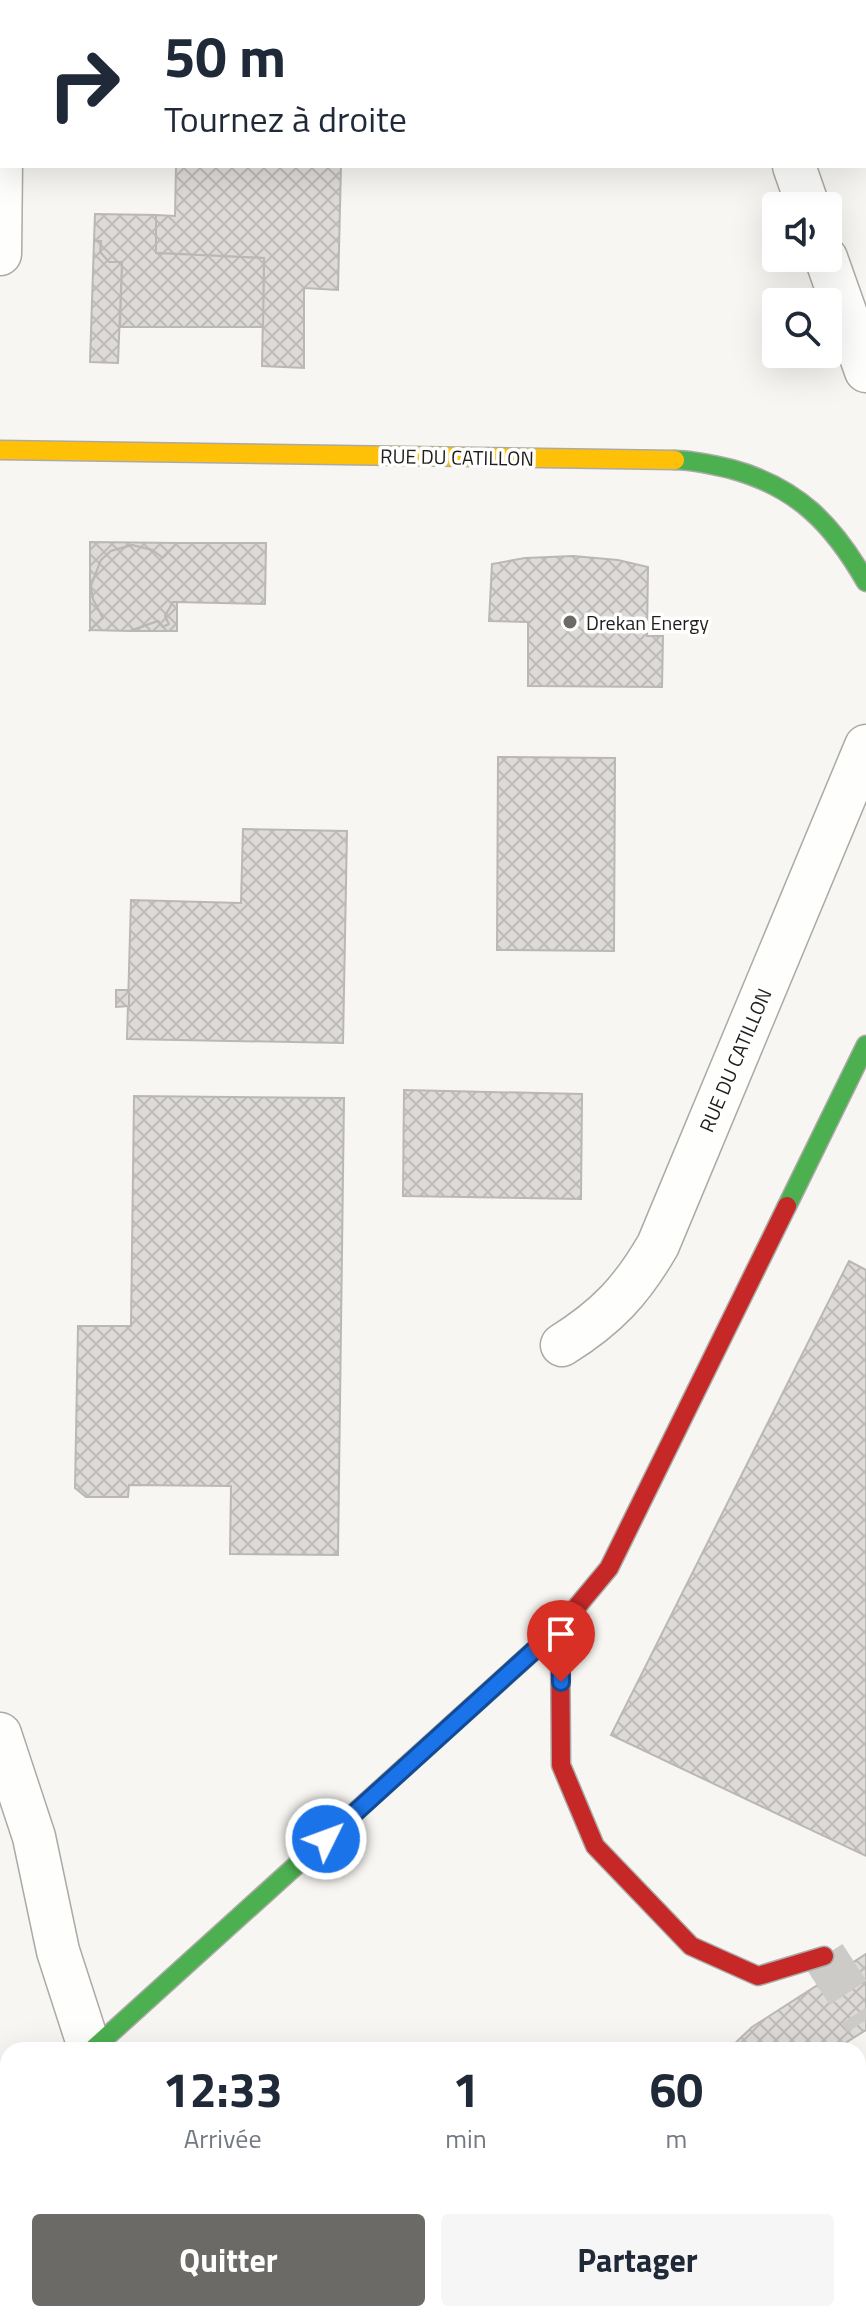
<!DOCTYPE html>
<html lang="fr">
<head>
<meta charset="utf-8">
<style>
  body { margin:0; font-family:"Titillium Web",sans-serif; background:#f6f6f7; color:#1f2937; height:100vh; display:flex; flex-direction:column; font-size:30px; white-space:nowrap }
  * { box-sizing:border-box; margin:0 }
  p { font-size:26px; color:#747a83 }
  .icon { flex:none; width:44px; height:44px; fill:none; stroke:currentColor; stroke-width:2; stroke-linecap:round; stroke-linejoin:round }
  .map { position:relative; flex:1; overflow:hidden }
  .drawer { position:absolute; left:0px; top:2042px; width:866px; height:280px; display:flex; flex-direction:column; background:#fff; border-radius:24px 24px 0 0; box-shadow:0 8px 32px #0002 }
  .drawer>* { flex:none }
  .banner { position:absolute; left:0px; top:0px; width:866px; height:168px; box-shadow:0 8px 32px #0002; background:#fff; color:#1f2937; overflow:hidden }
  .buttons { position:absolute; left:762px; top:192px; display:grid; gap:16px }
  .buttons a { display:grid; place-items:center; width:80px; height:80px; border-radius:8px; background:#fff; box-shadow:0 8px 32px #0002; font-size:40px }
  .pin { position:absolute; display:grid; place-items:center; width:68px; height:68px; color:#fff; margin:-82px -34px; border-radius:50% 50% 50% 0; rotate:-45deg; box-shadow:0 0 8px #0007 }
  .pin .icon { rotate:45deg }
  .me { position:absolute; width:88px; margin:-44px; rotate:48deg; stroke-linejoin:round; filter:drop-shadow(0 0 6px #0008) }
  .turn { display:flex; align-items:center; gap:28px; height:168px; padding:0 32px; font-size:36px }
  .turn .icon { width:104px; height:104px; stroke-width:2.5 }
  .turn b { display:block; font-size:56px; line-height:68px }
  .eta { display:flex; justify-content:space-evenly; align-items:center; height:136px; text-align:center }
  .eta b { font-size:48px; font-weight:700; line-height:56px }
  .button { display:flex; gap:16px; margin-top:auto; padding:16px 32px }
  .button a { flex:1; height:92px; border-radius:8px; background:#6c6a66; color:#fff; font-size:32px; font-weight:700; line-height:92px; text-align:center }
  .button a+a { background:#f6f6f7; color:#1f2937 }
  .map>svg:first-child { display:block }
  .building { fill:url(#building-cross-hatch); stroke:#bab8b6; stroke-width:2 }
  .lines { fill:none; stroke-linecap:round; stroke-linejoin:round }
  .secondary-tunnel { stroke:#cdcbc7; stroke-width:44; stroke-dasharray:44 22; stroke-linecap:butt }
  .street-casing { stroke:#abaaa6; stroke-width:45 }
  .fast-casing { stroke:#abaaa6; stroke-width:21 }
  .slow-casing { stroke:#abaaa6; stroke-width:21 }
  .jam-casing { stroke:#abaaa6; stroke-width:21 }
  .street { stroke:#fefefd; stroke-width:42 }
  .fast { stroke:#4caf50; stroke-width:18 }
  .slow { stroke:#ffc107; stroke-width:18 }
  .jam { stroke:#c62828; stroke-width:18 }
  .route-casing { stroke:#114b97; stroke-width:20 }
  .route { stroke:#1a73e8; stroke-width:14 }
  .poi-dot { fill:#6c6a66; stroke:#fff; stroke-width:3 }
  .labels { text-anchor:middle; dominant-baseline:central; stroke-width:7; stroke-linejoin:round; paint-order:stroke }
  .street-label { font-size:20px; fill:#201e1b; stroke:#fff }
  .poi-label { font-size:20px; fill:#201e1b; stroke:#fff; text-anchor:start }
</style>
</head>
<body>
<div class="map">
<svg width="866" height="2322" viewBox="0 0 866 2322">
  <defs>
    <pattern id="building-cross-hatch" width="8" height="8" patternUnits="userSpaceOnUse" patternTransform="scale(2)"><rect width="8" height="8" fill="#dddad8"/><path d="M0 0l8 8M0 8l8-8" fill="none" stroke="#bdbbb9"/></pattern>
  </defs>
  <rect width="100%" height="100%" fill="#f8f6f2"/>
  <g class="building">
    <path d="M846,0H866V59L864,2Z"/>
    <path d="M176,166H341L338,290L304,288V368L262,366L264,258L156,253V215L175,216Z"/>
    <path d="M95,214L156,215V253L264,258L263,327H120L122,262H109L100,252L101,241H94Z"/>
    <path d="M94,241H101L100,252L109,262H122L118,363L90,362Z"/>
    <path d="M90,542L177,543L163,558L152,550L132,545L111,551L101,560L91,586L93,599L103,618L90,630Z"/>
    <path d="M177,543H266L265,604L173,602L165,616L169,624L163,627L158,621L130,631L90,630L103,618L93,599L91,586L101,560L111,551L132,545L152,550L163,558Z"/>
    <path d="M573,556L618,560L648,567L647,636H663L662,687L528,686V622L489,621L492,564L525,558Z"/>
    <path d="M173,602H177V631H130L158,621L163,627L169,624L165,616Z"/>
    <path d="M498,757L615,758L614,951L497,950Z"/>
    <path d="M243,829L347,831L343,1043L127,1039L131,900L241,903Z"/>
    <path d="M116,990H129V1006L116,1007Z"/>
    <path d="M404,1090L582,1094L581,1199L403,1196Z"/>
    <path d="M134,1096L344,1098L338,1555L230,1554L231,1486L129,1485L128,1497H86L75,1488L78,1326H131Z"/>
    <path d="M849,1261L866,1270V1856L611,1735Z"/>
    <path d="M866,1954V2030L834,2050H728L752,2027Z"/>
    <path d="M124,2314H538L529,2322H115Z"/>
  </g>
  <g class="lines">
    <path class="secondary-tunnel" d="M824,1956L866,2020"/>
    <g class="street-casing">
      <g id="street">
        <path d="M738,0L739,2"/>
        <path d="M3,2V0"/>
        <path d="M794,166L808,206"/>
        <path d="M0,254L2,72"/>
        <path d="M826,258L866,371"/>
        <path d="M562,1345C607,1317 632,1290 658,1245L866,746"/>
        <path d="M0,1734L34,1837L58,1951L90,2050"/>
        <path d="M0,2129L8,2122"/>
      </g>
    </g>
    <g class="fast-casing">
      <g id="fast">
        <path d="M675,460C694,460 713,465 731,469C797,487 833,524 866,582"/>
        <path d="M787,1206L866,1045"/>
        <path d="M92,2050L405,1767"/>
      </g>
    </g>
    <g class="slow-casing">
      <path id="slow" d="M0,450L675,460"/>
    </g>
    <g class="jam-casing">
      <g id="jam">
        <path d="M560,1627L561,1765L595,1846L691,1946L758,1976L824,1956"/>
        <path d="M405,1767L560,1627L609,1568L787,1206"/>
      </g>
    </g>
    <use href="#street" class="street"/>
    <use href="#fast" class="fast"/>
    <use href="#slow" class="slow"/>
    <use href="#jam" class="jam"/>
  </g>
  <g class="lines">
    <g class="route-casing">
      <path id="route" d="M326,1839L560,1627L561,1682"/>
    </g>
    <use href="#route" class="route"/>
  </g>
  <circle class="poi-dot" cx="570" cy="622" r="8"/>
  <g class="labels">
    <g class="street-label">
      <text transform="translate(457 457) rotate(1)">RUE DU CATILLON</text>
      <text transform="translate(735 1060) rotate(-67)">RUE DU CATILLON</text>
    </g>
    <g class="poi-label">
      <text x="586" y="622">Drekan Energy</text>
    </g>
  </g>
</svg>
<div class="buttons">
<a><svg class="icon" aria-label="sound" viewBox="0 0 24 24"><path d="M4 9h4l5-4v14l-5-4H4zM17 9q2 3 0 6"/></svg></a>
<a><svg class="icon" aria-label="search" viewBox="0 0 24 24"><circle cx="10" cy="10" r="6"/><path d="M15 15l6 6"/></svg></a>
</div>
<div class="pin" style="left:561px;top:1682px;background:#d93025"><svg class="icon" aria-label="arrive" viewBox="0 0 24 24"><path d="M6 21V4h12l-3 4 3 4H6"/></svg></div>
<svg class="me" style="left:326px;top:1839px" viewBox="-20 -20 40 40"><circle r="17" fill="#1a73e8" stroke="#fff" stroke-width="3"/><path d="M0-11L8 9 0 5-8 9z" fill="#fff"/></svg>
<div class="banner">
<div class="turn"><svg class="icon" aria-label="right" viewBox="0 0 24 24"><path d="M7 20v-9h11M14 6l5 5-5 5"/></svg><div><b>50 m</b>Tournez à droite</div></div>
</div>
<section class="drawer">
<div class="eta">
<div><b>12:33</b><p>Arrivée</p></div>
<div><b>1</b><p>min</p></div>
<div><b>60</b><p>m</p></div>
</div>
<div class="button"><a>Quitter</a><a>Partager</a></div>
</section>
</div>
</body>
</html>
